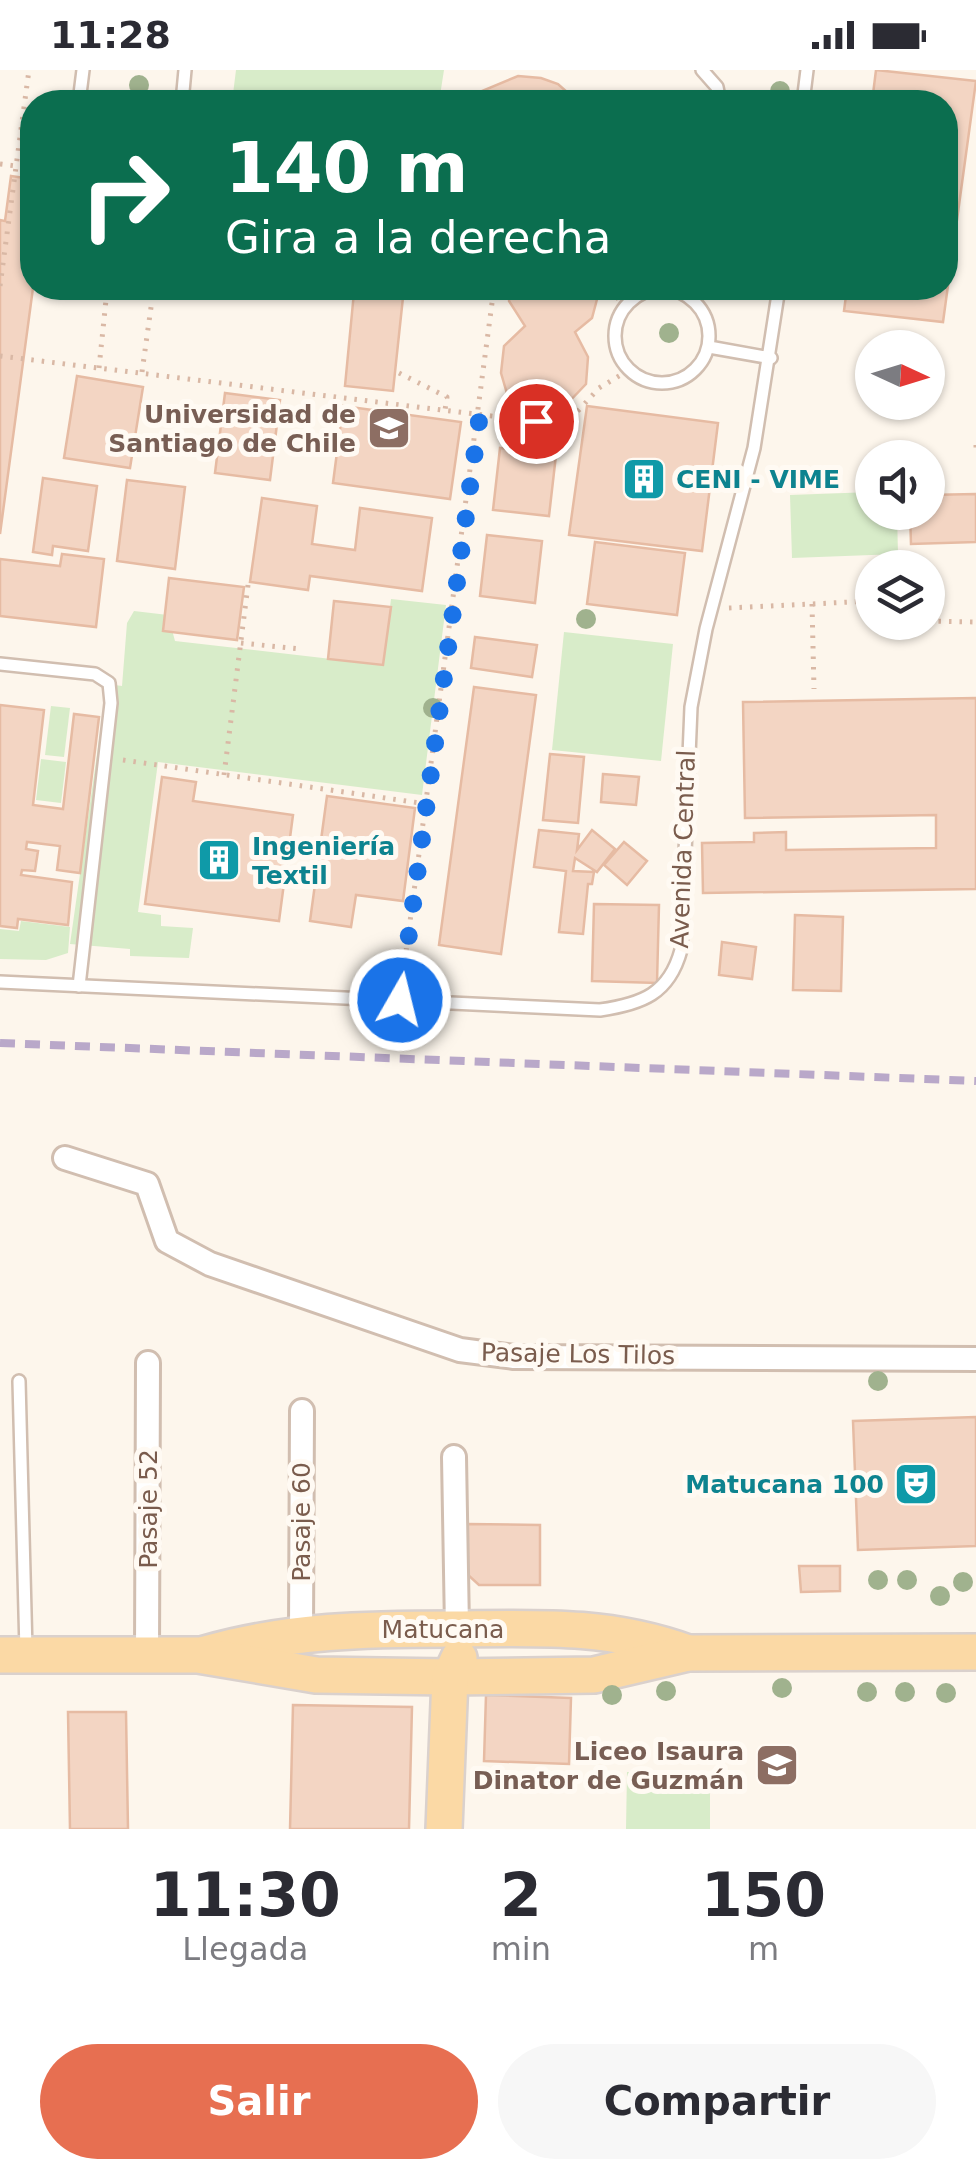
<!DOCTYPE html>
<html lang="es">
<head>
<meta charset="utf-8">
<style>
  body { margin:0; font-family:"DejaVu Sans",sans-serif; background:#f7f7f7; color:#2b2b33; height:100vh; display:flex; flex-direction:column; font-size:38px; white-space:nowrap }
  * { box-sizing:border-box; margin:0 }
  p { font-size:32px; color:#7c7c81 }
  .icon { flex:none; width:55px; height:55px; fill:none; stroke:currentColor; stroke-width:2; stroke-linecap:round; stroke-linejoin:round }
  .map { position:relative; height:1759px; overflow:hidden }
  .panel { display:flex; flex-direction:column; background:#fff; flex:1 }
  .panel>* { flex:none }
  .hud { position:absolute; left:20px; top:20px; width:938px; height:210px; border-radius:40px; box-shadow:0 2px 8px #0004; background:#0b6e4f; color:#fff; overflow:hidden }
  .needle { width:65px; rotate:94deg }
  .controls { position:absolute; left:855px; top:260px; display:grid; gap:20px }
  .controls a { display:grid; place-items:center; width:90px; height:90px; border-radius:50%; background:#fff; box-shadow:0 2px 8px #0004; font-size:50px }
  .pin { position:absolute; display:grid; place-items:center; width:85px; height:85px; color:#fff; margin:-42px; border:5px solid #fff; border-radius:50%; box-shadow:0 2px 10px #0007 }
  .me { position:absolute; width:110px; margin:-55px; rotate:8deg; stroke-linejoin:round; filter:drop-shadow(0 0 8px #0008) }
  .turn { display:flex; align-items:center; gap:35px; height:210px; padding:0 40px; font-size:45px }
  .turn .icon { width:130px; height:130px; stroke-width:2.5 }
  .turn b { display:block; font-size:70px; line-height:85px }
  .eta { display:flex; justify-content:space-evenly; align-items:center; height:170px; text-align:center }
  .eta b { font-size:60px; font-weight:700; line-height:70px }
  .primary-button { display:flex; gap:20px; margin-top:auto; padding:20px 40px }
  .primary-button a { flex:1; height:115px; border-radius:60px; background:#e76f51; color:#fff; font-size:40px; font-weight:700; line-height:115px; text-align:center }
  .primary-button a+a { background:#f7f7f7; color:#2b2b33 }
  .status { display:flex; justify-content:space-between; align-items:center; height:70px; padding:0 50px; background:#fff; direction:ltr }
  .status svg { height:28px; fill:currentColor }
  .map>svg:first-child { display:block }
  .green { fill:#d8ecc9 }
  .building { fill:#f3d5c3; stroke:#e6bba3; stroke-width:2.5 }
  .lines { fill:none; stroke-linecap:round; stroke-linejoin:round }
  .service-casing { stroke:#d1beb0; stroke-width:16 }
  .minor-casing { stroke:#d1beb0; stroke-width:28 }
  .primary-casing { stroke:#dad1cd; stroke-width:40 }
  .path { stroke:#d9b8a5; stroke-width:5; stroke-dasharray:2.5 8; stroke-linecap:butt }
  .service { stroke:#fff; stroke-width:11 }
  .minor { stroke:#fff; stroke-width:22 }
  .primary { stroke:#fbd9a5; stroke-width:35 }
  .rail { stroke:#b9a8c9; stroke-width:8; stroke-dasharray:15 10; stroke-linecap:butt }
  .tree { fill:#a0b28e }
  .route { stroke:#1a73e8; stroke-width:18; stroke-dasharray:0 32.4 }
  .labels { text-anchor:middle; dominant-baseline:central; stroke-width:10; stroke-linejoin:round; paint-order:stroke }
  .education-label { font-size:25px; font-weight:bold; fill:#785e54; stroke:#fffaf3; text-anchor:end }
  .culture-label { font-size:25px; font-weight:bold; fill:#0d838f; stroke:#fffaf3; text-anchor:start }
  .street-label { font-size:25px; fill:#7a5c4d; stroke:#fffaf3 }
</style>
</head>
<body>
<div class="status"><b>11:28</b><svg viewBox="0 0 49 12"><path d="M0 12V9h3v3zM5 12V6h3v6zM10 12V3h3v9zM15 12V0h3v12zM26 1h20v11H26zM47 4h2v5h-2z"/></svg></div>
<div class="map">
<svg width="976" height="1759" viewBox="0 0 976 1759">
  <rect width="100%" height="100%" fill="#fdf6ec"/>
  <g class="green">
    <path d="M236,0H444L439,32L369,23L366,32H232Z"/>
    <path d="M872,422V442L897,443L898,484L792,488L790,425Z"/>
    <path d="M391,529L446,535L422,725L158,692L138,842L161,845V856L193,858L189,888L130,886V879L70,874L107,614L122,616L127,553L134,541L168,545L175,571L383,595Z"/>
    <path d="M564,562L673,574L661,691L552,680Z"/>
    <path d="M51,636L70,638L64,687L45,685Z"/>
    <path d="M41,689L66,692L61,733L36,730Z"/>
    <path d="M21,851L70,857L68,883L46,890L0,889V859L19,861Z"/>
    <path d="M627,1702H710V1759H626Z"/>
  </g>
  <g class="building">
    <path d="M876,0L976,11L943,252L844,241L847,218H945V32H872Z"/>
    <path d="M518,6L541,8L558,14L576,30L601,32H473L482,21Z"/>
    <path d="M11,106L32,109L33,218L0,464V150L5,151Z"/>
    <path d="M218,218H284L283,226Z"/>
    <path d="M324,218H404L393,321L345,316L354,222Z"/>
    <path d="M511,218H600L592,248L575,262L588,287L586,314L566,335L547,340L508,327L501,303L504,276L525,256L509,231Z"/>
    <path d="M77,306L143,317L130,398L64,388Z"/>
    <path d="M225,323L280,330L270,410L215,403Z"/>
    <path d="M343,336L461,352L450,429L333,413Z"/>
    <path d="M587,336L718,353L702,481L569,465Z"/>
    <path d="M500,378L556,385L549,446L493,440Z"/>
    <path d="M43,408L97,416L88,481L53,476L52,485L33,482Z"/>
    <path d="M127,410L185,417L175,499L117,491Z"/>
    <path d="M976,424V472L911,474L910,442H928V425Z"/>
    <path d="M262,428L317,436L312,474L355,480L360,438L432,448L422,521L310,506L308,520L250,512Z"/>
    <path d="M487,465L542,471L535,533L480,526Z"/>
    <path d="M595,472L685,483L677,545L587,534Z"/>
    <path d="M62,484L104,489L96,557L0,546V489L60,496Z"/>
    <path d="M169,508L244,517L237,570L163,561Z"/>
    <path d="M334,531L391,537L383,595L328,589Z"/>
    <path d="M475,567L537,575L532,607L471,598Z"/>
    <path d="M474,617L536,625L501,884L439,875Z"/>
    <path d="M976,628V819L703,823L702,773L754,772V763L786,762V780L936,778V745L745,748L743,632Z"/>
    <path d="M0,635L44,640L33,735L63,739L74,644L99,647L80,803L57,800L60,776L27,772L26,779L38,781L35,801L22,800L21,805L72,812L68,855L18,849L17,858L0,856Z"/>
    <path d="M550,684L584,687L578,753L543,750Z"/>
    <path d="M603,704L639,707L636,735L601,732Z"/>
    <path d="M162,707L196,712L193,731L293,745L279,851L145,834Z"/>
    <path d="M327,726L415,738L403,831L356,825L351,857L310,851Z"/>
    <path d="M539,760L579,764L577,780L592,760L615,779L597,802L575,788L573,801L594,802L592,814H588L583,864L559,862L566,801L534,797Z"/>
    <path d="M624,772L647,791L627,815L604,795Z"/>
    <path d="M594,834L659,835L657,913L592,911Z"/>
    <path d="M795,845L843,847L841,921L793,920Z"/>
    <path d="M722,872L756,877L752,909L719,905Z"/>
    <path d="M976,1347V1476L858,1480L853,1351Z"/>
    <path d="M467,1454L540,1455V1515H479L467,1504Z"/>
    <path d="M799,1496H840V1521L801,1522Z"/>
    <path d="M486,1625L571,1628L569,1694L484,1691Z"/>
    <path d="M293,1635L412,1637L409,1759H290Z"/>
    <path d="M68,1642H126L128,1759H70Z"/>
  </g>
  <g class="lines">
    <g class="service-casing">
      <g id="service">
        <path d="M702,0L717,17L720,32"/>
        <path d="M79,32L83,0"/>
        <path d="M182,32L185,0"/>
        <path d="M803,32L807,0"/>
        <circle cx="662" cy="266" r="47"/>
        <path d="M709,277L771,288"/>
        <path d="M0,594L95,604L109,613L111,633L79,916"/>
        <path d="M0,912L600,940C642,934 669,924 681,880L691,637L706,559L754,378L779,218"/>
        <path d="M19,1311L26,1581"/>
      </g>
    </g>
    <g class="minor-casing">
      <g id="minor">
        <path d="M65,1088L147,1114L167,1171L210,1194L460,1280L514,1287L976,1289"/>
        <path d="M454,1387L457,1558"/>
        <path d="M301,1563L302,1341"/>
        <path d="M147,1585L148,1293"/>
      </g>
    </g>
    <g class="primary-casing">
      <g id="primary">
        <path d="M205,1584C288,1560 368,1559 454,1559C537,1558 608,1554 688,1583"/>
        <path d="M0,1585H198L316,1605L450,1607L594,1605L688,1583L976,1582"/>
        <path d="M444,1759L450,1607L459,1588"/>
      </g>
    </g>
    <g class="path">
      <path d="M0,94L32,98"/>
      <path d="M0,216L29,0"/>
      <path d="M613,218L623,239"/>
      <path d="M0,286L565,355L599,318L629,300"/>
      <path d="M99,298L106,230"/>
      <path d="M142,302L153,223"/>
      <path d="M399,303L447,327L445,340"/>
      <path d="M976,375V382"/>
      <path d="M812,534L814,619"/>
      <path d="M729,538L872,531"/>
      <path d="M928,551L976,552"/>
      <path d="M241,573L300,579"/>
      <path d="M123,690L427,734"/>
      <path d="M224,705L248,515"/>
      <path d="M402,912L494,218"/>
    </g>
    <use href="#service" class="service"/>
    <use href="#minor" class="minor"/>
    <use href="#primary" class="primary"/>
    <path class="rail" d="M0,973L976,1011"/>
  </g>
  <g class="tree">
    <circle cx="139" cy="15" r="10"/>
    <circle cx="780" cy="21" r="10"/>
    <circle cx="669" cy="263" r="10"/>
    <circle cx="586" cy="549" r="10"/>
    <circle cx="433" cy="638" r="10"/>
    <circle cx="878" cy="1311" r="10"/>
    <circle cx="878" cy="1510" r="10"/>
    <circle cx="907" cy="1510" r="10"/>
    <circle cx="963" cy="1512" r="10"/>
    <circle cx="940" cy="1526" r="10"/>
    <circle cx="782" cy="1618" r="10"/>
    <circle cx="666" cy="1621" r="10"/>
    <circle cx="867" cy="1622" r="10"/>
    <circle cx="905" cy="1622" r="10"/>
    <circle cx="946" cy="1623" r="10"/>
    <circle cx="612" cy="1625" r="10"/>
  </g>
  <g class="lines">
    <path class="route" d="M400,930L480,344L536,351"/>
  </g>
  <defs>
    <g id="university-square" transform="scale(2.25)"><rect x="-9" y="-9" width="18" height="18" rx="4" fill="#8d6e63" stroke="#fffaf3"/><path d="M0-5L7-2L0 1L-7-2ZM-4 1L0 2.5L4 1V4Q0 6-4 4Z" fill="#fff"/></g>
    <g id="building-square" transform="scale(2.25)"><rect x="-9" y="-9" width="18" height="18" rx="4" fill="#0f9aa8" stroke="#fffaf3"/><path d="M-4-6H4V6H1V3H-1V6H-4ZM-2.5-4.3h1.7v1.8h-1.7ZM.8-4.3h1.7v1.8H.8ZM-2.5-1h1.7V.8h-1.7ZM.8-1h1.7V.8H.8Z" fill="#fff"/></g>
    <g id="theatre-square" transform="scale(2.25)"><rect x="-9" y="-9" width="18" height="18" rx="4" fill="#0f9aa8" stroke="#fffaf3"/><path d="M-5-5.5Q0-4 5-5.5V0Q5 5 0 6Q-5 5-5 0ZM-3.3-2.5H-1v1.5H-3.3ZM1-2.5H3.3v1.5H1ZM-2.8 1Q0 5.5 2.8 1Z" fill="#fff"/></g>
    <g id="school-square" transform="scale(2.25)"><rect x="-9" y="-9" width="18" height="18" rx="4" fill="#8d6e63" stroke="#fffaf3"/><path d="M0-5L7-2L0 1L-7-2ZM-4 1L0 2.5L4 1V4Q0 6-4 4Z" fill="#fff"/></g>
  </defs>
  <g fill-rule="evenodd">
    <use href="#university-square" x="389" y="358"/>
    <use href="#building-square" x="644" y="409"/>
    <use href="#building-square" x="219" y="790"/>
    <use href="#theatre-square" x="916" y="1414"/>
    <use href="#school-square" x="777" y="1695"/>
  </g>
  <g class="labels">
    <g class="education-label">
      <text x="356" y="344">Universidad de<tspan x="356" dy="29">Santiago de Chile</tspan></text>
      <text x="744" y="1681">Liceo Isaura<tspan x="744" dy="29">Dinator de Guzmán</tspan></text>
    </g>
    <g class="culture-label">
      <text x="676" y="409">CENI - VIME</text>
      <text x="252" y="776">Ingeniería<tspan x="252" dy="29">Textil</tspan></text>
      <text x="884" y="1414" text-anchor="end">Matucana 100</text>
    </g>
    <g class="street-label">
      <text transform="translate(683 779) rotate(-88)">Avenida Central</text>
      <text transform="translate(578 1284) rotate(1)">Pasaje Los Tilos</text>
      <text transform="translate(148 1439) rotate(-90)">Pasaje 52</text>
      <text transform="translate(301 1452) rotate(-90)">Pasaje 60</text>
      <text x="443" y="1559">Matucana</text>
    </g>
  </g>
</svg>
<div class="controls">
<a><svg class="needle" viewBox="-14 -14 28 28"><path d="M0-13l5 13h-10z" fill="#e53935"/><path d="M0 13l5-13h-10z" fill="#7c7c81"/></svg></a>
<a><svg class="icon" aria-label="sound" viewBox="0 0 24 24"><path d="M4 9h4l5-4v14l-5-4H4zM17 9q2 3 0 6"/></svg></a>
<a><svg class="icon" aria-label="layers" viewBox="0 0 24 24"><path d="M12 4l9 5-9 5-9-5zM3 14l9 5 9-5"/></svg></a>
</div>
<div class="pin" style="left:536px;top:351px;background:#d93025"><svg class="icon" aria-label="arrive" viewBox="0 0 24 24"><path d="M6 21V4h12l-3 4 3 4H6"/></svg></div>
<svg class="me" style="left:400px;top:930px" viewBox="-20 -20 40 40"><circle r="17" fill="#1a73e8" stroke="#fff" stroke-width="3"/><path d="M0-11L8 9 0 5-8 9z" fill="#fff"/></svg>
<div class="hud">
<div class="turn"><svg class="icon" aria-label="right" viewBox="0 0 24 24"><path d="M7 20v-9h11M14 6l5 5-5 5"/></svg><div><b>140 m</b>Gira a la derecha</div></div>
</div>
</div>
<section class="panel">
<div class="eta">
<div><b>11:30</b><p>Llegada</p></div>
<div><b>2</b><p>min</p></div>
<div><b>150</b><p>m</p></div>
</div>
<div class="primary-button"><a>Salir</a><a>Compartir</a></div>
</section>
</body>
</html>
